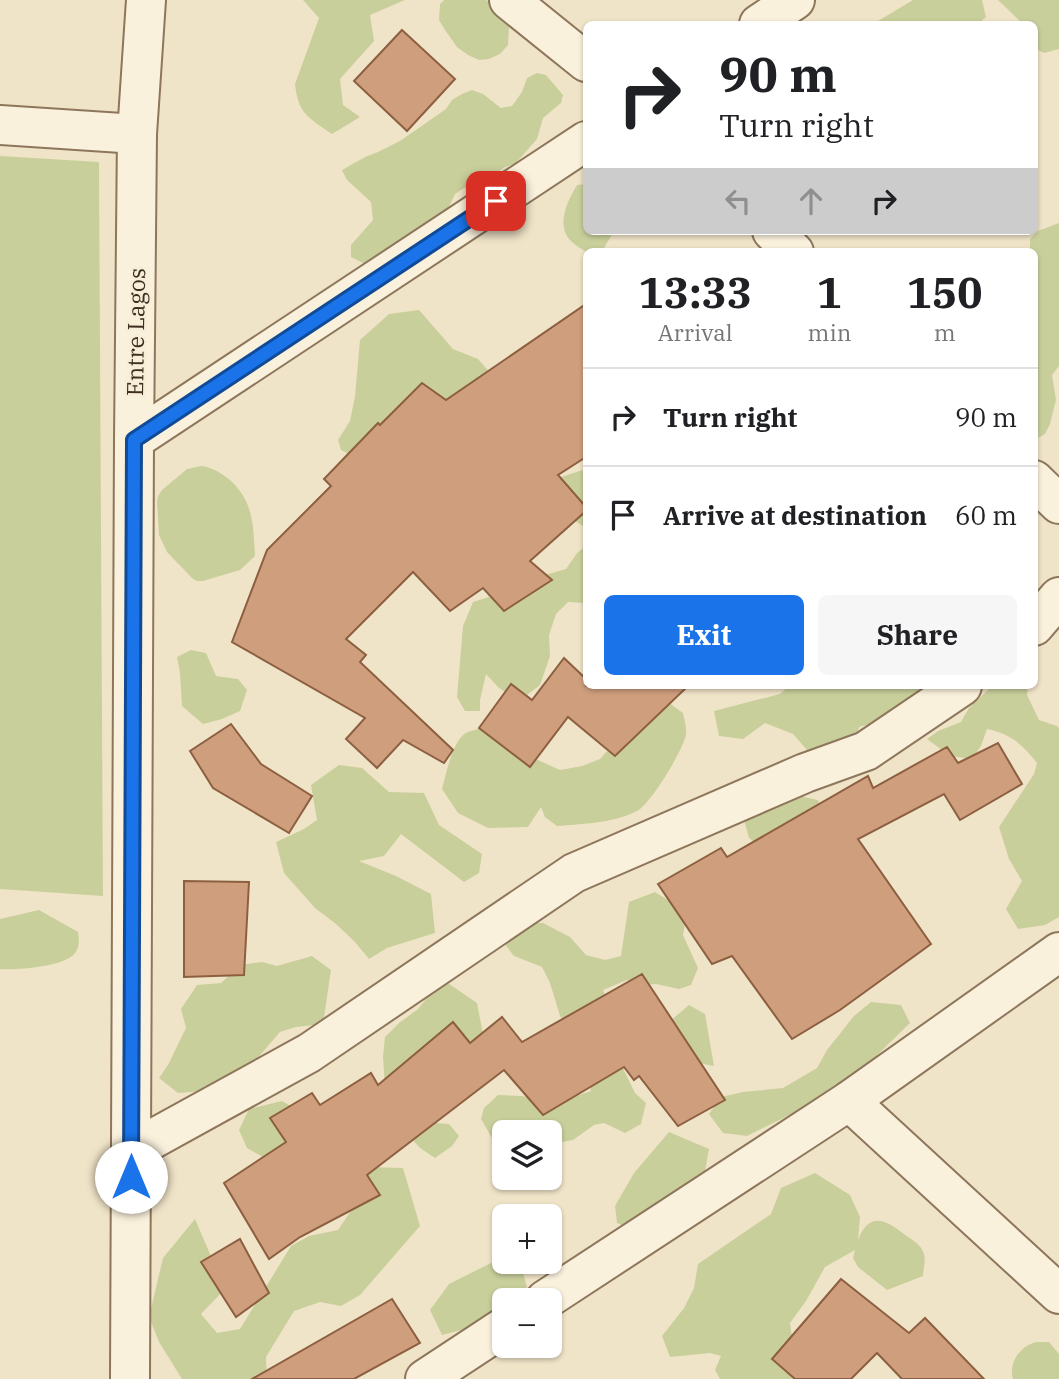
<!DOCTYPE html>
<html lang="en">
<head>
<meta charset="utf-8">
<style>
  body { margin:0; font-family:"IBM Plex Serif",serif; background:#f6f6f6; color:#202124; height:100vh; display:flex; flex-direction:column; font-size:26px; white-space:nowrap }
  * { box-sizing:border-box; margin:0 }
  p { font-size:23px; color:#757577 }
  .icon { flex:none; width:38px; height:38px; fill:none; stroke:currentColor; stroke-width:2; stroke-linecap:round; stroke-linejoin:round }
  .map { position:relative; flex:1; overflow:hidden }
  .details { position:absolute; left:583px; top:248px; width:455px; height:441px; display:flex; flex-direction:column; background:#fff; border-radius:10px; box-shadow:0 2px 5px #0004 }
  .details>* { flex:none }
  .guide { position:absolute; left:583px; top:21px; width:455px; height:214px; border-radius:10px; box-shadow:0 2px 5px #0004; background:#fff; color:#202124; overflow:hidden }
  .buttons { position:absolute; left:492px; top:1120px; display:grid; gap:14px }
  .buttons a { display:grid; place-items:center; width:70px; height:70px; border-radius:10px; background:#fff; box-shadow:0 2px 5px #0004; font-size:35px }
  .pin { position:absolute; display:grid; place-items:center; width:60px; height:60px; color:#fff; margin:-30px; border-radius:14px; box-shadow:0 4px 10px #0006 }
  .me { position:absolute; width:77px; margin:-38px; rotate:0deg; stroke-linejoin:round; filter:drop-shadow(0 0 5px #0008) }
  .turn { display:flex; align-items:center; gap:24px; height:147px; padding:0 21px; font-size:32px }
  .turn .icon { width:91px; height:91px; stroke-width:2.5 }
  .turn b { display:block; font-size:49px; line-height:60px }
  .lanes { display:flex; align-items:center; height:66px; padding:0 21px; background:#0003; justify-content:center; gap:35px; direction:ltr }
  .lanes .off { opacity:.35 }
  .eta { display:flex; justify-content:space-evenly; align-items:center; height:119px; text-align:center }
  .eta b { font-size:42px; font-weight:800; line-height:49px }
  .button { display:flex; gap:14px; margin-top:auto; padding:14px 21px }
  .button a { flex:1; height:80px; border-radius:10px; background:#1a73e8; color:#fff; font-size:28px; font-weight:800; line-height:80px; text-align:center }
  .button a+a { background:#f6f6f6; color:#202124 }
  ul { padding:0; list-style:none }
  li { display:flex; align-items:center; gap:21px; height:98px; padding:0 21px; border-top:2px solid #e0e0e0 }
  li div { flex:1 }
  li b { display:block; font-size:26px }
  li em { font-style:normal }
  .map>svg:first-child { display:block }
  .green { fill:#c9cf9b }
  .building { fill:#cf9f7d; stroke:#8d5f41; stroke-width:2 }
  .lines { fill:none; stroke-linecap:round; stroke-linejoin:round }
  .minor-casing { stroke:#8d765c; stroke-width:42 }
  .minor { stroke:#faf1dc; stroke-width:38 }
  .route-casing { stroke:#114b97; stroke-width:18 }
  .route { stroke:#1a73e8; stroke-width:12 }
  .labels { text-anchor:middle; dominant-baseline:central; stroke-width:5; stroke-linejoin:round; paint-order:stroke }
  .street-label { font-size:23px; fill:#3d2e20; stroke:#f7eed8 }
</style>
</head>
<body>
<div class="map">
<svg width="1059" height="1379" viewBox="0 0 1059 1379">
  <rect width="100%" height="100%" fill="#f0e4c8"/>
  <g class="green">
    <path d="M303,0H405L370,15L374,41L340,79L343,105L360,117L332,134C309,118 298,114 295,84L319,18Z"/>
    <path d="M444,0H486L491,2L509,26L508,45L500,54L489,59L479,60L468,55L457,47L445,30L439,20L440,4Z"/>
    <path d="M913,0H982L986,17L978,24H873Z"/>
    <path d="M998,0H1059V49L1044,53L1034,48V24H1023Z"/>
    <path d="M537,73L546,75L563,95L561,103L543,118L537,139L515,164L505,167L482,184L473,188H464L455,194L448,209L395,254L365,264L351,257V245L373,220L371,202L347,180L342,170L365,157L378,152L400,141L446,109L452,100L462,94L472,90L483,94L501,108L512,106L522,92L527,78Z"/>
    <path d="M0,156L99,162L103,896L0,889Z"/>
    <path d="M586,184V231H614L604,248L586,252C582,249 576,246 572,242C555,226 567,202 577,185Z"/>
    <path d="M1059,223V366L1052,375L1056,400L1050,424L1045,434L1034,440V252H1030V239L1038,231Z"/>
    <path d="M419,310L453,349L478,359L500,384L369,463L341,450L338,440L350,421L355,396L360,340L389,314Z"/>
    <path d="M201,466C212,467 221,473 230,480C254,502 253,525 255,556L240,570L203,581H197L192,578L167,552L159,535L157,501L158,496L162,490L187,469Z"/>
    <path d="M586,469V528L569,517L560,497L561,477Z"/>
    <path d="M586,546V603L568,602L556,614L549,635L550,656L540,685L518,702L498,687L486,674L480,700V711H465L457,697L463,626L473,602L489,597L514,603L538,577L566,569L577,553Z"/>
    <path d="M191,650L206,653L216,676L238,679L247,690L240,711L222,719L203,724L182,706L180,673L177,657Z"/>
    <path d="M789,686H925L902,715L859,727L853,748L815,759L793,734L765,723L743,739L719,736L714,711L780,694Z"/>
    <path d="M999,686H1028L1027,695L1039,720L1057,726L1059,728V917L1045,925L1018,929L1006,909L1022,881L1009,859L999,827L1034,774L1037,763C1022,744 1011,734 987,729L981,746L972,759L950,756L927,739L938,731L961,722L969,708L990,688Z"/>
    <path d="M668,702L683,713C684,719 687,727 686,734C684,749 650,805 637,811C614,823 582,824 557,826L545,817L541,807L528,827L488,828L458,813L442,789C446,774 452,745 463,735C469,730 478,729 486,729L527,760H538L560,770L582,766L600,759L623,733Z"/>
    <path d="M339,765L362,768L389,792L424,793L439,825L482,854L479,873L464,882L401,834L384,856L359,861L396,876L431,894L435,933L387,948L369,959L355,942L336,924L315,908L284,873L276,842L304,829L317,820L311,785Z"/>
    <path d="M795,795L818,800L822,814L760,846L749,838L744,820Z"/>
    <path d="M655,892L687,912L683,935L698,968L691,985L679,989L656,984L643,985L627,980L603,990L610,1007L619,1060L635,1093L646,1103L641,1124L625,1133L604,1123L594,1125L573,1140L556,1143L550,1139V1132H541L533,1126L521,1132H504V1139L495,1143L481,1119L484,1108L498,1095L522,1096L556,1103L591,1091L581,1044L560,1016L550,983L542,967L514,956L504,943L526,923H543L570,937L586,955L605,960L621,956L629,902Z"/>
    <path d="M39,910L78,932C79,939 80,946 75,953C65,967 17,970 0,969V919Z"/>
    <path d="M312,956L331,970L323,1024L296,1027L280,1032L255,1061L204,1091L178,1093L159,1078L168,1065L186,1028L181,1009L197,985L221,983L240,965L262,962L277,966Z"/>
    <path d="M442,979L477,1003L483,1034L462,1046L435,1123L449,1124L459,1136L452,1146L435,1158L420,1148L407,1134L385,1088L383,1057L385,1037L399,1023L418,1009Z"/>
    <path d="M871,1002L901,1005L910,1023L862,1070L818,1101L747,1136L723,1133L709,1114L721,1097L743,1092L783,1088L817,1068L827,1050L854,1016Z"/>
    <path d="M689,1005L705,1014L714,1066L678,1059L669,1022Z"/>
    <path d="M282,1101L298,1110L302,1133L271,1162L247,1148L239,1130L249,1109Z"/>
    <path d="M669,1132L709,1149L696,1220L660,1240L617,1223L615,1206L634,1173Z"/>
    <path d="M369,1167L403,1168L420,1226L360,1295L341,1306L320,1302L294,1311L266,1357L267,1379H182L159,1342L149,1317L163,1258L195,1219L225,1289L201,1314L217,1333L240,1329L291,1246L309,1236L338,1230L361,1196Z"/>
    <path d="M815,1173L850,1195L860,1217L858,1240C869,1212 885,1219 904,1234C911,1239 922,1245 924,1254C926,1260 923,1270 923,1276L887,1290L858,1267L853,1258L855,1250L825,1267L806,1301L790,1323L794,1351L801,1379H720L715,1370L721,1356L710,1353L670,1357L662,1336L684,1308L694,1288L698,1264L771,1214L781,1188Z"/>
    <path d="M495,1261L520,1262L527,1287L512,1300H504V1308L485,1324L442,1335L430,1310L449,1284Z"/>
    <path d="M1036,1342H1049L1059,1354V1379H1013C1008,1363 1020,1346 1036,1342Z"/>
  </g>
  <g class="building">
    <path d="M402,30L455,79L407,131L354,81Z"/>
    <path d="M586,304V457L558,475L586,507V511L530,561L552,580L504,611L483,588L450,611L413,572L346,639L366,655L360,662L453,750L444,763L403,740L377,768L346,739L365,718L232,642L267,550L331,486L324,479L378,423L380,425L422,383L446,400Z"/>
    <path d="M564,658L586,679V686H688L615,756L568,717L530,767L479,728L511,684L532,700Z"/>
    <path d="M231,724L261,764L312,796L289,833L213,788L190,751Z"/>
    <path d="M998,743L1022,784L960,820L944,794L858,839L931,944L840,1010L792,1039L732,956L712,964L658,884L721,848L727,857L868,776L873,788L947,747L958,763Z"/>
    <path d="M184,881L249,882L244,975L184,977Z"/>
    <path d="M642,974L725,1100L678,1126L639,1076L634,1080L624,1067L543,1115L504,1070L367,1175L380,1195L300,1237L269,1259L224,1183L286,1142L270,1118L312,1093L320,1105L371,1073L378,1085L453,1022L470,1043L502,1017L522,1042Z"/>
    <path d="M240,1239L269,1293L236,1317L201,1262Z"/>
    <path d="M841,1279L909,1333L925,1318L984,1379H902L877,1353L851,1379H795L772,1359Z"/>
    <path d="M392,1299L420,1343L354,1379H252Z"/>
  </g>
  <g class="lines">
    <g class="minor-casing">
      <g id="minor">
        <path d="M509,0L586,62"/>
        <path d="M759,24L795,0"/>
        <path d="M0,125L137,134"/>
        <path d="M772,231L794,252"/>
        <path d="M134,440L586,141"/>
        <path d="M1034,480L1059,504"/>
        <path d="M1034,626L1059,597"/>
        <path d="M849,1101L1059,1294"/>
        <path d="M131,1151L309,1053L574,873L805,773L866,751L962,686"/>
        <path d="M545,1300L849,1101L1059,952"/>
        <path d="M130,1379L134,440L137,134L146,0"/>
        <path d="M425,1379L504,1327"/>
      </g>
    </g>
    <use href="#minor" class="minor"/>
  </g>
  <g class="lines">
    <g class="route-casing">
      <path id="route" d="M131,1177L134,440L496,201"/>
    </g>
    <use href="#route" class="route"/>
  </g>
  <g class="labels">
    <g class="street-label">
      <text transform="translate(135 332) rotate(-89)">Entre Lagos</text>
    </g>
  </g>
</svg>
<div class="buttons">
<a><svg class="icon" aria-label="layers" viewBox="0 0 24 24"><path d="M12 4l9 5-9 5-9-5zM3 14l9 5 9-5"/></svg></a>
<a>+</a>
<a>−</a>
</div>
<div class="pin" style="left:496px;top:201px;background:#d93025"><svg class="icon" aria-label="arrive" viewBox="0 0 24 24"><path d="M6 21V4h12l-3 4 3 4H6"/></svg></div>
<svg class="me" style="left:131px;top:1177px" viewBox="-20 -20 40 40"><circle r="19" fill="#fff"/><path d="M0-13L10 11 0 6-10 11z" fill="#1a73e8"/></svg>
<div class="guide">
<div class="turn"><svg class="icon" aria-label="right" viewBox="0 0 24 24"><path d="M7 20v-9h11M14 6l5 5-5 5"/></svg><div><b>90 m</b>Turn right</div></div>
<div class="lanes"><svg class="icon off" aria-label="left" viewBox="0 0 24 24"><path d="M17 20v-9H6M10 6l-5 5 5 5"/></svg><svg class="icon off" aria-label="ahead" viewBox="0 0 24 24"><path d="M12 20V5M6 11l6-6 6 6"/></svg><svg class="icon" aria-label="right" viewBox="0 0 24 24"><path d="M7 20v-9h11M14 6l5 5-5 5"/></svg></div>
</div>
<section class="details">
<div class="eta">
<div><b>13:33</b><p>Arrival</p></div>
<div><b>1</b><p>min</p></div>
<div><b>150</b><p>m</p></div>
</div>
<ul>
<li><svg class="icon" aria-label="right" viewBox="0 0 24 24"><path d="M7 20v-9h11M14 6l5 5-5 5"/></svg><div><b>Turn right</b></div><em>90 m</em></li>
<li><svg class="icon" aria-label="arrive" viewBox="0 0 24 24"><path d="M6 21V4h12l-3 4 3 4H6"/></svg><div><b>Arrive at destination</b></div><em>60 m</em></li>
</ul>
<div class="button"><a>Exit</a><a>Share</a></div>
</section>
</div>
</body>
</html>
